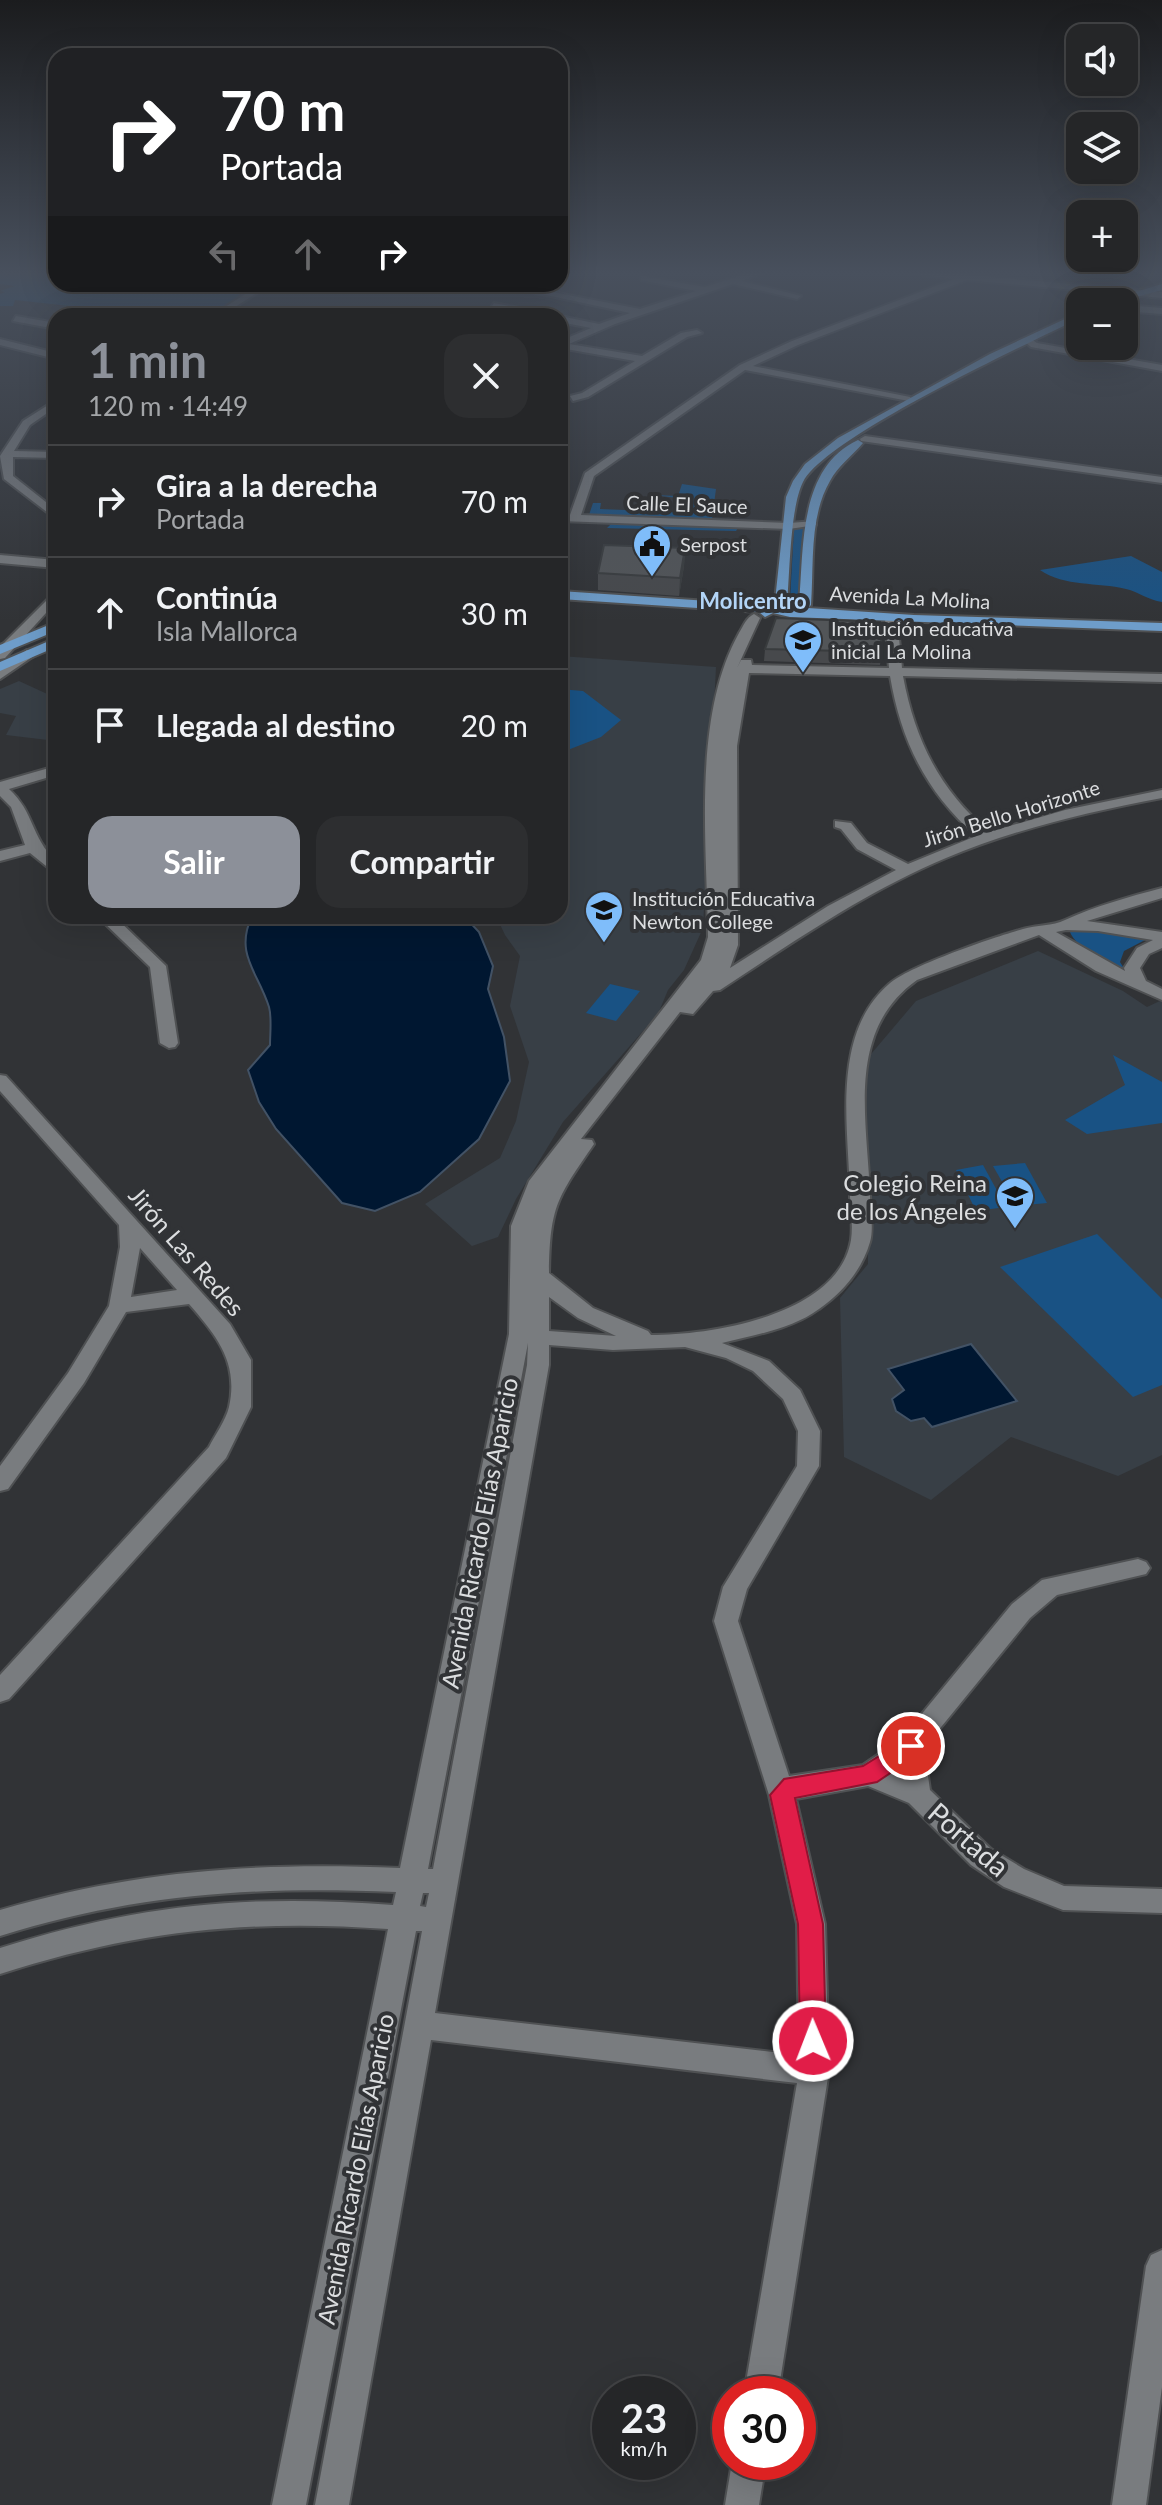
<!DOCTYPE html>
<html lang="es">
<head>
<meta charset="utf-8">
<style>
  body { margin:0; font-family:Lato,sans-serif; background:#2d2e30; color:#f1f3f6; height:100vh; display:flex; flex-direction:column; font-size:30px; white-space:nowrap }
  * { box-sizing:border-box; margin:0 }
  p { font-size:26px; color:#a3a5a8 }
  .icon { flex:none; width:44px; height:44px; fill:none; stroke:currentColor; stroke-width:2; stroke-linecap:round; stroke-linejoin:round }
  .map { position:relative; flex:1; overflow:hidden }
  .sheet { position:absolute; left:48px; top:308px; width:520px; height:616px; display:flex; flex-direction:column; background:#252628; border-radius:24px; box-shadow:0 8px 32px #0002,0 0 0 2px #424345 }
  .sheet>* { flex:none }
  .hud { position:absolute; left:48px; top:48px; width:520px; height:244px; border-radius:24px; box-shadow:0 8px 32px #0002,0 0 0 2px #424345; background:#202124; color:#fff; overflow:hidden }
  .fabs { position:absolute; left:1066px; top:24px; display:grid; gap:16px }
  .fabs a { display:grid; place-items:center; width:72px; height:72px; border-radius:16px; background:#252628; box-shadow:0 8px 32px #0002,0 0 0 2px #424345; font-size:40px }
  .speed { position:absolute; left:592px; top:2376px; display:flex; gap:16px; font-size:40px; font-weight:700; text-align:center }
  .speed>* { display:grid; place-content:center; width:104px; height:104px; border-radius:50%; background:#252628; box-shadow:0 8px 32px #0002,0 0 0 2px #424345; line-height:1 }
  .speed small { font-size:20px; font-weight:400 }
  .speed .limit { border:12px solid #d22; background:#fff; color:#111 }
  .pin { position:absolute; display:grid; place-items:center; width:68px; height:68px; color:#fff; margin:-34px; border:4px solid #fff; border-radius:50%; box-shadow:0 2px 8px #0007 }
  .me { position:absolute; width:88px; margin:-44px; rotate:359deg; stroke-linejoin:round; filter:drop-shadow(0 0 6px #0008) }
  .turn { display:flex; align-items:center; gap:28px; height:168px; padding:0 40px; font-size:36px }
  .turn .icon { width:104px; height:104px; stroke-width:2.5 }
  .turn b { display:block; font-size:56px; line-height:68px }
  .lanes { display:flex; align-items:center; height:76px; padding:0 40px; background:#0003; justify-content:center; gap:40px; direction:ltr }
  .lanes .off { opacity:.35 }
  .round { display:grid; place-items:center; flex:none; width:84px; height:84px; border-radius:24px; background:#2d2e30 }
  .headline { display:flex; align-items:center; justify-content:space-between; height:136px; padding:0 40px }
  h1 { font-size:48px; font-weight:700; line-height:60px; color:#8c9099 }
  .cta { display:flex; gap:16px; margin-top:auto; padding:16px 40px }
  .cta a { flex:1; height:92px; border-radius:24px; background:#8c9099; color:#fff; font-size:32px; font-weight:700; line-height:92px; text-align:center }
  .cta a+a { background:#2d2e30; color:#f1f3f6 }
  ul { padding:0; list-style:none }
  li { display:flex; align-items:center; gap:24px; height:112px; padding:0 40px; border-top:2px solid #424345 }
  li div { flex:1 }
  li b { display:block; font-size:30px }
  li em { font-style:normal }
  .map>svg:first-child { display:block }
  .built { fill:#383f46 }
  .green { fill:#195284 }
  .water { fill:#001731; stroke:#425265; stroke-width:2 }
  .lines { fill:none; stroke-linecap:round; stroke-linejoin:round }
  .minor-casing { stroke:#4f5153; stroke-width:4 }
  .major-casing { stroke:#4f5153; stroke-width:4 }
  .minor { fill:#797c7f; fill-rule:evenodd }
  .major { fill:#6e9dca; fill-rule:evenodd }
  .wall { fill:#47494c }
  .shaded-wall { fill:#393c3e }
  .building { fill:#525558; stroke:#393c3e; stroke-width:2 }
  .route { fill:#e11d48; stroke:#92132f; stroke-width:2 }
  .labels { text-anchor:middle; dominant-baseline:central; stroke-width:8; stroke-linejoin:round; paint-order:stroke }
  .far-street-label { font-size:20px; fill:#dbdddf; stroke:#313336 }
  .far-poi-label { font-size:20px; fill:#dbdddf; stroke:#313336; text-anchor:start }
  .far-neighbourhood-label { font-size:22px; font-weight:bold; fill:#b3d5f7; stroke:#313336 }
  .poi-label { font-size:24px; fill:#dbdddf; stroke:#313336; text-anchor:end }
  .street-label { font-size:24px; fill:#dbdddf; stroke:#313336 }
  .near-street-label { font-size:28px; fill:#dbdddf; stroke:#313336 }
</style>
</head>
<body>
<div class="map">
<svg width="1162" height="2505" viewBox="0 0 1162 2505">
  <rect width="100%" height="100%" fill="#313336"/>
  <g class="built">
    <path d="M560,656L716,667L703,928L684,970L668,990L658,1014L563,1122L516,1199L498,1237L472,1246L425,1204L500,1158L516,1121L529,1062L510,1006L520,956L505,935L496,916H560Z"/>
    <path d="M19,681L56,698V741L6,735L16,716L0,713V689Z"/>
    <path d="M1038,951L1123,991L1147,1007L1162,1000V1455L1118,1476L1011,1437L931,1500L844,1457L840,1298L868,1264L866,1060L916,1001Z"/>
  </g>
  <g class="green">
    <path d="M0,271H15L3,273L7,277L12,273C28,277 39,271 56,271V284H170L213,289L217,291L213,292L242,291C221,323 181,316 141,316L145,314L127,312L114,316L122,311L89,308L74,311L79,307L15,300L13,306H0V294L5,292L0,291L15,286L0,284Z"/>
    <path d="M682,484L716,489L712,519L589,515L593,503H601L600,509L674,512L677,498L654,495L678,496Z"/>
    <path d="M614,521L762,526V529L738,528L736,531L607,528Z"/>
    <path d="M806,526L799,601L790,600L794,528Z"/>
    <path d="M1131,556L1162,572V602C1148,600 1139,592 1126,589C1097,582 1065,587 1040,570Z"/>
    <path d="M560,689L583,691L621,720L601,737L560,753Z"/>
    <path d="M1076,930L1135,936L1145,940L1124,951L1120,962L1125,970C1109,970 1076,947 1070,932Z"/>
    <path d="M610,984L640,991L616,1021L586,1013Z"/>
    <path d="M1113,1055L1162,1082V1123L1087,1134L1065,1120L1125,1085Z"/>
    <path d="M1025,1163L1047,1203L1016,1206L993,1166Z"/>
    <path d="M983,1165L1006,1207L976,1211L956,1170Z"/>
    <path d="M1097,1234L1162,1299V1385L1133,1397L1000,1267Z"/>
  </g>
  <g class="water">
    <path d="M252,916H464L479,932L493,966L488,989L504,1037L510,1081L479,1139L420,1192L375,1211L342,1203L276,1129L259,1102L248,1070L270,1045C270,1033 272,1018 269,1007C258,972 234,954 252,916Z"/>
    <path d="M971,1344L1017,1401L932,1427L924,1418L911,1421L896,1411L892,1399L904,1390L888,1369Z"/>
  </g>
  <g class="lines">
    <g class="minor-casing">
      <g id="minor">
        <path d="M755,271H766L742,281L801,296L797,299L733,284L615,324L569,344L642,356L681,333L697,330L702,333L687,337L588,397L573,401L570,396L582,393L635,361L560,348V341L591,328L560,322V316L599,324L630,313L504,286L511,284L640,309L696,291L641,280V276L705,287Z"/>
        <path d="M896,271H923L1162,292V298L967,280L798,345L753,366L910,397L914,402L745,370L594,476L581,515L789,523L816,521V525L789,529L560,521V515H570L585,473L740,365L792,341L954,279Z"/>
        <path d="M185,284L259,286L263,289L221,316H211L247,293L189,288Z"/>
        <path d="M494,303L545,313L549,316H531L491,308Z"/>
        <path d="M1124,305L1162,308V314L1124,311Z"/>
        <path d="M16,316L56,323V329L13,321Z"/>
        <path d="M1028,337L1037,343L1162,365V371L1031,347L1023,340Z"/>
        <path d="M0,339L56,353V359L0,345Z"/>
        <path d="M56,400V407L30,425L14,451L56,452V458L13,457V476L56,510V519L4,479L0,456L23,421Z"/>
        <path d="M865,436L1162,477V483L861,441L860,439Z"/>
        <path d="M0,555L56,560V568L0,563Z"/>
        <path d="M56,591V602L5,658L0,659V647Z"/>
        <path d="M754,614L760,618L737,668L741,660H751L752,665L889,668L885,618L891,614L897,618L902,668L1162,674V682L903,676C915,740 939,789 989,832L1065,810L1162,790V798C1088,812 1015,829 946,858C865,892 793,942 720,990L713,991L693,1014L680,1012L581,1139L592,1140L594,1144C557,1198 550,1206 549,1273L593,1308L648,1331L651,1335C713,1335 838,1315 851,1240C853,1227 851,1211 850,1197C849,1129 830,1035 889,984C909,966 994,937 1023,929C1036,925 1053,926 1065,920C1096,906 1128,897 1162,888V898L1087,921L1162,932V948L1149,954L1140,968L1146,981L1162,989V1000L1096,971L1039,935L917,980C846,1030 867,1118 870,1194C870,1208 874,1229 870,1242C862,1270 842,1293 819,1309C792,1329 754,1335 722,1343L769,1361L800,1390L820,1431L819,1466L747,1589L738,1621L789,1776L863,1765L902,1738L1012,1604L1042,1580L1138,1559L1146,1562L1150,1568L1146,1574L1057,1595L1030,1618L924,1748L930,1790L991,1849L1024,1869L1064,1886L1162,1889V1913L1063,1910L1004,1887L971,1865L909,1803L868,1786L796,1799L825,1924L829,2071L778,2394H744L797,2083L431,2040L349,2505H315L422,1931H416L306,2505H272L388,1929C247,1919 135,1931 0,1974V1948C140,1904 248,1894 393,1905L396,1892C255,1886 135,1894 0,1936V1910C137,1870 259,1862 400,1868L509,1334L511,1226L529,1181L701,960L708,937C707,843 692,717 739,633C744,625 746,618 754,614ZM749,673L890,676C901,741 926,792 976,836L908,864L867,843L851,823L835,821V827L841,829L857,849L896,870L828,906L730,968L738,945L737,746ZM1066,930L1098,931L1153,940L1137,948L1124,968L1125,971L1056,932ZM549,1297L578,1318L616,1336L549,1331ZM528,1343L527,1365L433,1869H428ZM549,1345L613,1350L685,1347L726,1358L753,1371L783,1399L798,1431L797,1466L723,1587L714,1621L769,1795L797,1924L799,2055L435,2013L549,1365ZM901,1767L902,1777L892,1773ZM423,1893H429L426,1907L420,1906Z"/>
        <path d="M27,650L38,653L0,679V669Z"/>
        <path d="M56,766V775L9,789C35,813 30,836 56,861V874L30,853L0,861V851L25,845L11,807L0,796V782Z"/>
        <path d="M97,916H114L166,966L178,1043L175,1047L169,1048L160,1043L150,967Z"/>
        <path d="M0,1075L6,1076L230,1324L251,1360V1407L226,1458L9,1699L0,1702V1675L209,1447C215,1435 226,1420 229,1407C239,1362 216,1335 189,1304L126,1312L84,1383L8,1489L0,1491V1466L68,1373L109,1306L120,1247L119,1225L0,1091ZM140,1248L177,1290L131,1297Z"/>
        <path d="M1162,2250V2387L1146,2505H1112L1146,2266L1151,2255Z"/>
        <path d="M732,2462H766L759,2505H725Z"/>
      </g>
    </g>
    <g class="major-casing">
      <g id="major">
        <path d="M1162,284V290L1117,302H1103Z"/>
        <path d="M1080,312V318C1027,344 826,437 803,482C790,508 790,572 787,603L784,606L799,603C804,548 798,468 858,440L863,443C852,456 838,466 830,481C809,517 814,564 811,605L808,608L914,615L1162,623V631L790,617L773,613L765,617L759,612L560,599V591L769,605L775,601L786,497L793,481L805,464L838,438L990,354Z"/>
        <path d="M56,622V631L0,654V645Z"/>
        <path d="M56,638V647L0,671V662Z"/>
      </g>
    </g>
    <use href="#minor" class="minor"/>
    <use href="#major" class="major"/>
  </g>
  <g class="wall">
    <path d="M685,548L684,566L679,596L598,590V573Z"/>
    <path d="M765,649L882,652L880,665L764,661Z"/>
  </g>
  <path class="shaded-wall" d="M685,548L684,566L679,596L680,578Z"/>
  <g class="building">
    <path d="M604,545L685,548L680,578L598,573Z"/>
    <path d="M776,618L880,622L882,652L765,649Z"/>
  </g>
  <linearGradient id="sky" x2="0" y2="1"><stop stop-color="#1b1c1e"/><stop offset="0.44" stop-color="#48505d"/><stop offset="1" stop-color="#48505d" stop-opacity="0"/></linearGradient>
  <rect width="1162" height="621" fill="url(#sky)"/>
  <path class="route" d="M911,1736L920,1739L923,1746L920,1753L877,1782L795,1798L823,1924L826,2041L822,2050L813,2054L804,2050L800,2041L798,1924L770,1795L784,1779L863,1766Z"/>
  <defs>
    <g id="civic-pin" transform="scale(2)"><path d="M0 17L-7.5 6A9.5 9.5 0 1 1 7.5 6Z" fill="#7fbdfa" stroke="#313336"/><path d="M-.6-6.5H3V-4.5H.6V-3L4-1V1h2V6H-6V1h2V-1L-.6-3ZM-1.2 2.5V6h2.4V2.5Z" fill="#111"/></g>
    <g id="school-pin" transform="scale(2)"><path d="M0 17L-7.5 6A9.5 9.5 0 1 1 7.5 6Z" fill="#7fbdfa" stroke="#313336"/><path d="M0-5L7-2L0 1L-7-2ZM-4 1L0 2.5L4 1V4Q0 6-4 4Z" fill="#111"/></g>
  </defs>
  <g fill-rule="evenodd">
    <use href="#civic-pin" x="652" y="544"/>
    <use href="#school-pin" x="803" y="640"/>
    <use href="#school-pin" x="604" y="910"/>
    <use href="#school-pin" x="1015" y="1196"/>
  </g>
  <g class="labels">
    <g class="far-street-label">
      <text transform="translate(687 504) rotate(2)">Calle El Sauce</text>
      <text transform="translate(910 597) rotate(3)">Avenida La Molina</text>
      <text transform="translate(1011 813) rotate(-17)">Jirón Bello Horizonte</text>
    </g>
    <g class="far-poi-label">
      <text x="680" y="544">Serpost</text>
      <text x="831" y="628">Institución educativa<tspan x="831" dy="23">inicial La Molina</tspan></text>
      <text x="632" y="898">Institución Educativa<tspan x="632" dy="23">Newton College</tspan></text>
    </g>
    <g class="far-neighbourhood-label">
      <text x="753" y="600">Molicentro</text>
    </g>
    <g class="poi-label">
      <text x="987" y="1182">Colegio Reina<tspan x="987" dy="28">de los Ángeles</tspan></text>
    </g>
    <g class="street-label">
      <text transform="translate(187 1251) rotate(49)">Jirón Las Redes</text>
      <text transform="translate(479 1533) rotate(-79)">Avenida Ricardo Elías Aparicio</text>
      <text transform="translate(355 2169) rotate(-79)">Avenida Ricardo Elías Aparicio</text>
    </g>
    <g class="near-street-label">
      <text transform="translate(969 1839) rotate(41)">Portada</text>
    </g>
  </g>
</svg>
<div class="fabs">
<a><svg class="icon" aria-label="sound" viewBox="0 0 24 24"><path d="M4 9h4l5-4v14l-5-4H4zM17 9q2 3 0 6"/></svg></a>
<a><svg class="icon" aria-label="layers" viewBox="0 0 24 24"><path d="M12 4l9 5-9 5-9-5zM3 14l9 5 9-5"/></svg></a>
<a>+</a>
<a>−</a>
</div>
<div class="speed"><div>23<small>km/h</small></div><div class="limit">30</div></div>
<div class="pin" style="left:911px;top:1746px;background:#d93025"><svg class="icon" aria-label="arrive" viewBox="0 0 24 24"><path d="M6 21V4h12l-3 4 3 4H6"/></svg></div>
<svg class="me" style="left:813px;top:2041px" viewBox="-20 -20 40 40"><circle r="17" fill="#e11d48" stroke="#fff" stroke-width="3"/><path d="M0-11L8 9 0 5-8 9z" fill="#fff"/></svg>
<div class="hud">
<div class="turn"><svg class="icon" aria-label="right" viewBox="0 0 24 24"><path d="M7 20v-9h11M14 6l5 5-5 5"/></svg><div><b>70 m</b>Portada</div></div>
<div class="lanes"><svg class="icon off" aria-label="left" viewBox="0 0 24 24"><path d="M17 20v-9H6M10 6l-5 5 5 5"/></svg><svg class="icon off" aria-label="ahead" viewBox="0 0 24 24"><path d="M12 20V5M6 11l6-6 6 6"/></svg><svg class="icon" aria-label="right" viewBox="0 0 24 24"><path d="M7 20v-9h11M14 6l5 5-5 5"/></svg></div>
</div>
<section class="sheet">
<div class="headline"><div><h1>1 min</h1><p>120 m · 14:49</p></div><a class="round"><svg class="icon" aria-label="close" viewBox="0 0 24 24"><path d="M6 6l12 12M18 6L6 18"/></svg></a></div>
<ul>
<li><svg class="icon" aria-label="right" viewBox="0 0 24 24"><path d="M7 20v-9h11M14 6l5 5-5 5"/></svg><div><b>Gira a la derecha</b><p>Portada</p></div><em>70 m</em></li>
<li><svg class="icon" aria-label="ahead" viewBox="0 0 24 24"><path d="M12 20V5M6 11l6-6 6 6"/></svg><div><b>Continúa</b><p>Isla Mallorca</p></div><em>30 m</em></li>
<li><svg class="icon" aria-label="arrive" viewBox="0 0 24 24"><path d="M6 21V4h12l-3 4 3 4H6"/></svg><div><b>Llegada al destino</b></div><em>20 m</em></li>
</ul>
<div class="cta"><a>Salir</a><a>Compartir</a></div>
</section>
</div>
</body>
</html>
